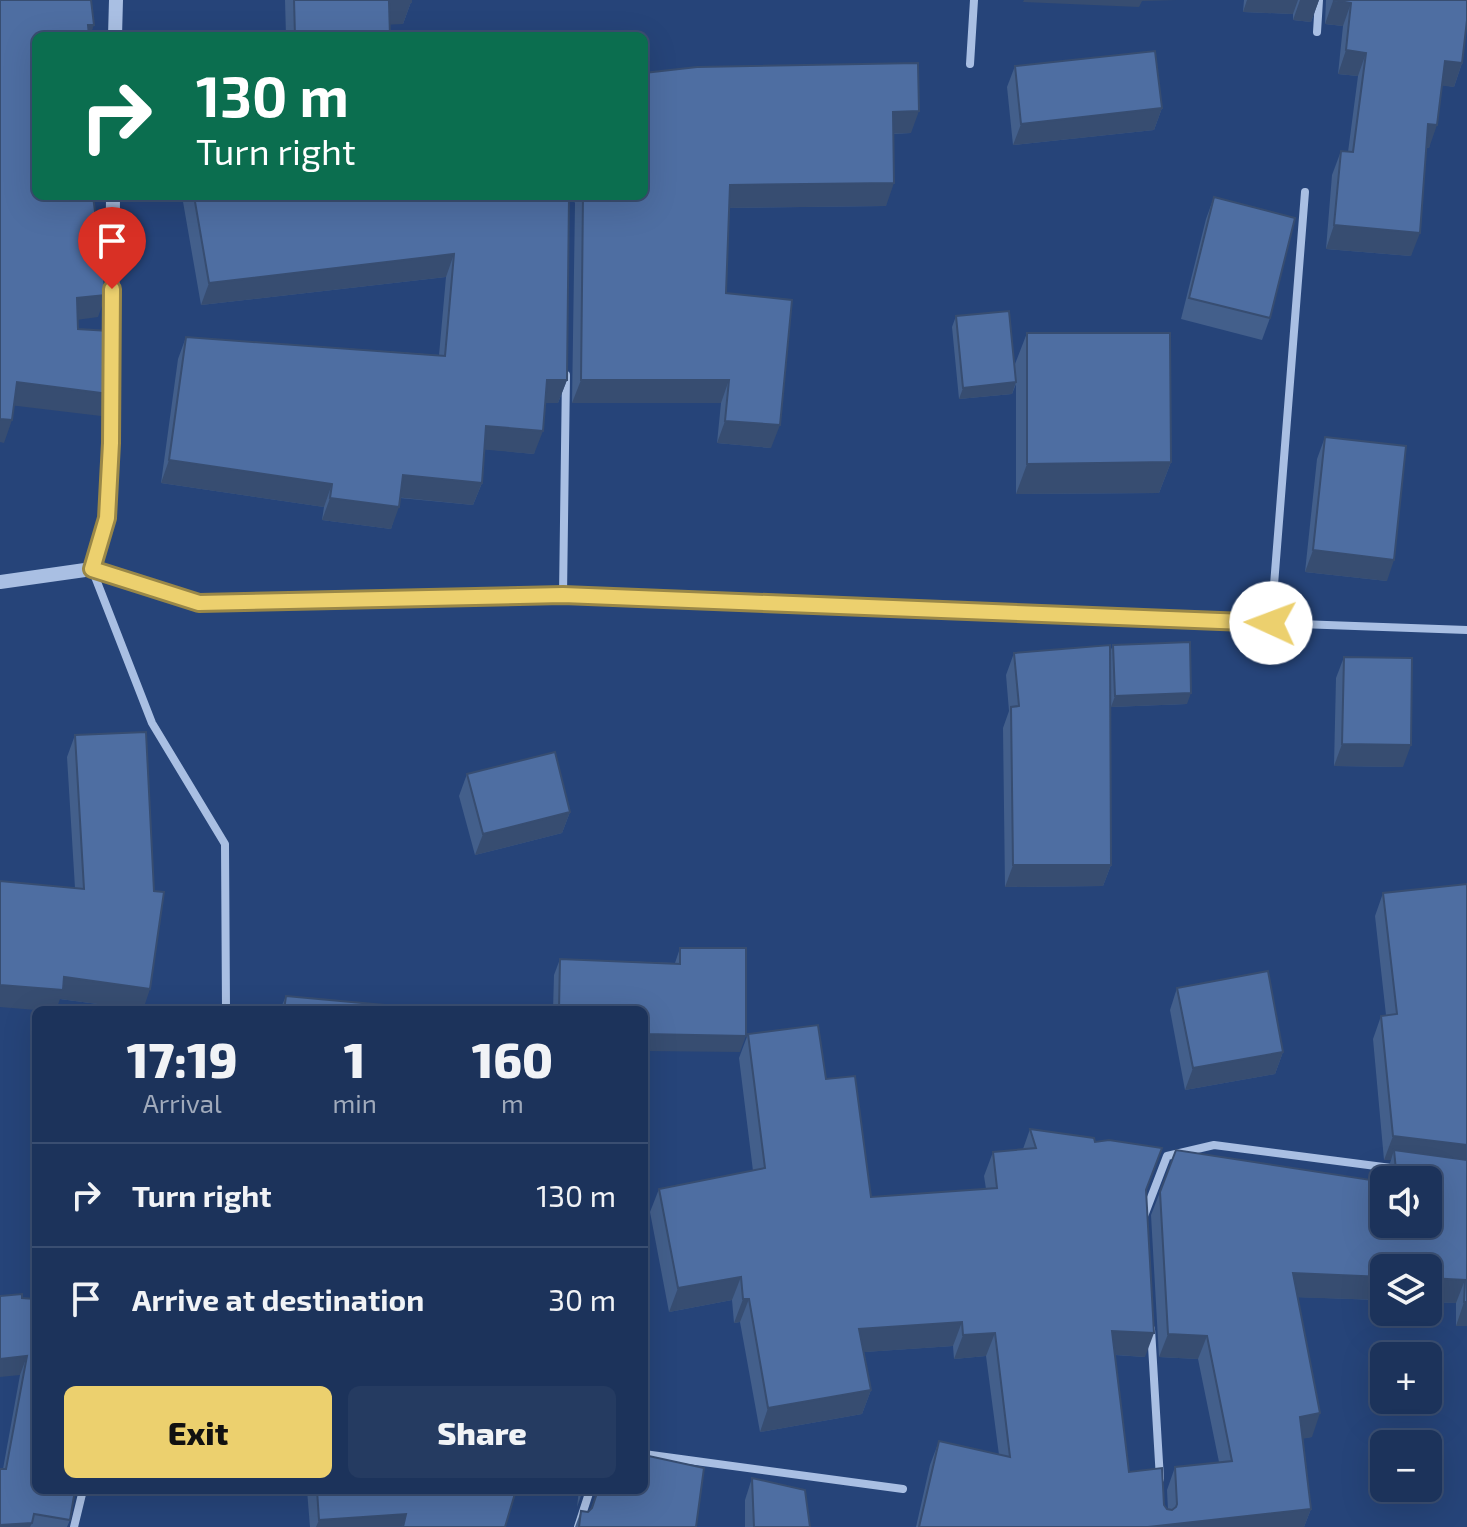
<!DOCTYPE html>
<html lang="en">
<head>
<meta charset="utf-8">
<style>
  body { margin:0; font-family:"Exo 2",sans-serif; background:#253b61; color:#f1f3f6; height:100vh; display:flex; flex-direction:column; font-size:30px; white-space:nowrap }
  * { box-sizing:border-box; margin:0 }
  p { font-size:26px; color:#a0aabb }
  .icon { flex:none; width:44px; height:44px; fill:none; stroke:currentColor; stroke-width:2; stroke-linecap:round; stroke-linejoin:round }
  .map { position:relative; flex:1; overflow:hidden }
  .details { position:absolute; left:32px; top:1006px; width:616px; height:488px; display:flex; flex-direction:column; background:#1c335b; border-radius:12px; box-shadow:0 8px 32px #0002,0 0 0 2px #3a4e71 }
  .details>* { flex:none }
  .banner { position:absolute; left:32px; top:32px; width:616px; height:168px; border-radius:12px; box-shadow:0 8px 32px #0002,0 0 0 2px #3a4e71; background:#0b6e4f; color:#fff; overflow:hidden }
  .buttons { position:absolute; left:1370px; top:1166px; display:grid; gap:16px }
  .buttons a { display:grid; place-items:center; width:72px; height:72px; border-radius:12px; background:#1c335b; box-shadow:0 8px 32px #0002,0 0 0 2px #3a4e71; font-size:40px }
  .pin { position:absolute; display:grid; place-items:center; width:68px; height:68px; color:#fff; margin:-82px -34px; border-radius:50% 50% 50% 0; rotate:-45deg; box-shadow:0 0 8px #0007 }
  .pin .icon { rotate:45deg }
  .me { position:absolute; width:88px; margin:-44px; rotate:272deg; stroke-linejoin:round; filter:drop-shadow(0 0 6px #0008) }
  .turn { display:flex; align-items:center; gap:28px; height:168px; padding:0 32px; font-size:36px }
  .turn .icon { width:104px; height:104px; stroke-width:2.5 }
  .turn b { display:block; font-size:56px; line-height:68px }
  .eta { display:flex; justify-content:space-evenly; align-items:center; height:136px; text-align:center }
  .eta b { font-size:48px; font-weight:800; line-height:56px }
  .button { display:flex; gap:16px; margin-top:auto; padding:16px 32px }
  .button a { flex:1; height:92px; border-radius:12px; background:#ecd06e; color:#111; font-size:32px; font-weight:800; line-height:92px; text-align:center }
  .button a+a { background:#253b61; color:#f1f3f6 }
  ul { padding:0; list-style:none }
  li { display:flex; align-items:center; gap:24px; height:104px; padding:0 32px; border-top:2px solid #3a4e71 }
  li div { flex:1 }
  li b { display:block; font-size:30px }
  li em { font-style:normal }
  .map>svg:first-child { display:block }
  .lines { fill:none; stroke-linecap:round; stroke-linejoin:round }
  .minor { stroke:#a9bfe3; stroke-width:8 }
  .tertiary { stroke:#a9bfe3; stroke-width:14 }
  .wall { fill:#435f8b }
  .shaded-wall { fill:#374d71 }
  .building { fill:#4e6ea2; stroke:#374d71; stroke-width:2 }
  .route-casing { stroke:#998748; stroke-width:20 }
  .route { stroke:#ecd06e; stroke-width:14 }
</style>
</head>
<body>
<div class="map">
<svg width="1467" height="1527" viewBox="0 0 1467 1527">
  <rect width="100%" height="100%" fill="#264479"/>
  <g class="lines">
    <g class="minor">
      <path d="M1317,32L1319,0"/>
      <path d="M970,64L974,0"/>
      <path d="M1305,192L1271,623L1467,630"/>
      <path d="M92,569L199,603L563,595L1271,623"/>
      <path d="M92,569L152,723L225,844L226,1010"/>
      <path d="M563,595L566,375"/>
      <path d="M1144,1216L1167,1156L1214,1145L1399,1169"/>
      <path d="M1151,1329L1160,1479"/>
      <path d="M644,1454L903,1489"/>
      <path d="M74,1527L83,1490"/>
      <path d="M578,1527L590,1490"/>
    </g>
    <g class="tertiary">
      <path d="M115,36L116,0"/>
      <path d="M0,582L92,569L107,518L111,443L113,196"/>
    </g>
  </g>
  <g class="wall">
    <path d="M285,0H411V2L403,24H389L390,36H286Z"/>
    <path d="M1244,0H1319L1311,22L1293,20V14L1243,12Z"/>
    <path d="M1326,0H1467L1462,63L1454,87L1442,85L1429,148H1426L1411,256L1326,249L1332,175L1341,151L1348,152L1358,76L1338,74L1343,26L1325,24Z"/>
    <path d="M1015,66L1162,108L1154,130L1013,145L1007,87Z"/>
    <path d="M644,73L911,133L893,134L886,206L729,208L726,293L771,448L717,443L721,403H572L575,203L572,197H569L567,380L558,403H545L534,454L484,449L482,483L473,505L400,498L391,529L322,520L324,507L161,483L178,359L186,337L439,355L446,277L201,305L182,196H644Z"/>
    <path d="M1214,197L1270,318L1262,340L1181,319L1206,219Z"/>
    <path d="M956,316L1015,376V364L1027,333L1171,462L1159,493L1016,494V384L1012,394L959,399L952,327Z"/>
    <path d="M1325,437L1387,581L1305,572L1317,459Z"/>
    <path d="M1113,645L1187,704L1111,707V865L1103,886L1005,887L1003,728L1009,711L1006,675L1014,653L1110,652Z"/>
    <path d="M1344,657L1403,767L1334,766L1336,678Z"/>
    <path d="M75,735L143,1010L60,999L75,888L67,757Z"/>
    <path d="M467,774L570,812L562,833L475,855L459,796Z"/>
    <path d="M1467,884V1326H1456V1303L1298,1297L1312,1437L1303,1438L1311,1509L1304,1527H916L930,1465L939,1441L999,1455L986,1356L954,1359L953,1346L864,1352L871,1390L862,1414L760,1432L740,1322L734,1323L732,1300L669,1312L650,1212L659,1189L753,1171L739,1058L748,1034L826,1079L871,1197L986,1189L984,1176L993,1152L1023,1149L1030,1129L1095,1142L1146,1191L1145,1357L1115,1355L1129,1472L1168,1510L1167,1490L1175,1467L1219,1462L1198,1359L1159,1357L1151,1215L1160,1192L1384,1224L1428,1180H1386V1174L1391,1160H1384L1373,1039L1381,1016L1386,1015L1375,916L1383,893Z"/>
    <path d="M680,948L740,1052L644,1010H553L554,975L560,959L675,963Z"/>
    <path d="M1177,988L1283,1052L1275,1074L1185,1090L1170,1010Z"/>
    <path d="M286,996L383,1010H280Z"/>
    <path d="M22,1294L70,1520L67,1527H0L3,1469L20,1375Z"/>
    <path d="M752,1478L810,1527H745V1500Z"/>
    <path d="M307,1490H516L505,1527H310Z"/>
    <path d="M579,1490H583L577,1507Z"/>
    <path d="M596,1490H644L696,1527H575L581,1511L588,1512L591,1509L597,1492Z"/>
  </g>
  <g class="shaded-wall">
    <path d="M1024,0H1177L1142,1L1139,7L1023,2Z"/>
    <path d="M1247,0H1298L1293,14L1243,12Z"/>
    <path d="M1300,0H1319L1311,22L1293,20Z"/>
    <path d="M1333,1L1351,3L1343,26L1325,24Z"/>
    <path d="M389,2H411L403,24L381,25Z"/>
    <path d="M88,25H94L90,36Z"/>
    <path d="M1346,50L1366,53L1358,76L1338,74Z"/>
    <path d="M1445,61L1462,63L1454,87L1437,85Z"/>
    <path d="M1162,108L1154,130L1013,145L1021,124Z"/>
    <path d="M919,111L911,133L885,134L893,112Z"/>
    <path d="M1428,124L1437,125L1429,148L1419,147Z"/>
    <path d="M894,183L886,206L722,208L730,185Z"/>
    <path d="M1334,225L1420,233L1411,256L1326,249Z"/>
    <path d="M454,254L446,277L201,305L209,283Z"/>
    <path d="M106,295L98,317L69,321L77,298Z"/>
    <path d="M547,380H567L558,403H539Z"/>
    <path d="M581,380H729L721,403H572Z"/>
    <path d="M17,382L109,394L101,416L9,405Z"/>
    <path d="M1016,382L1012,394L959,399L963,388Z"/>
    <path d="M0,419L12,420L4,443L0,442Z"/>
    <path d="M725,421L780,425L771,448L717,443Z"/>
    <path d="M486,426L543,431L534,454L478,449Z"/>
    <path d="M169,460L332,484L324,507L161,483Z"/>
    <path d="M1171,462L1159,493L1016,494L1027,464Z"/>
    <path d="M403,475L482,483L473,505L395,497Z"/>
    <path d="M330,498L399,507L391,529L322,520Z"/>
    <path d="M1313,550L1394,560L1387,581L1305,572Z"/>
    <path d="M1191,693L1187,704L1111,707L1115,696Z"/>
    <path d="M1342,744L1411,745L1403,767L1334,766Z"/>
    <path d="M570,812L562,833L475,855L483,834Z"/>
    <path d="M1013,865H1111L1103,886L1005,887Z"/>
    <path d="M64,977L150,989L143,1010L60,999L56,1010H36L0,1007V985Z"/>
    <path d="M644,1034L746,1036L740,1052L644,1051Z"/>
    <path d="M1283,1052L1275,1074L1185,1090L1193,1068Z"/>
    <path d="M1393,1136L1467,1145V1170L1394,1150L1391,1160H1384Z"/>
    <path d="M1293,1273L1384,1277V1300L1285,1297Z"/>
    <path d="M741,1277L732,1300L669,1312L678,1288Z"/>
    <path d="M1428,1278L1465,1280L1456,1303L1428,1302Z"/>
    <path d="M743,1299H749L740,1322L734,1323Z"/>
    <path d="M1464,1302H1467V1326H1456Z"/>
    <path d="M962,1322L953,1346L851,1353L859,1329Z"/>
    <path d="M1112,1331L1154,1333L1145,1357L1104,1354Z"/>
    <path d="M995,1333L986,1356L954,1359L963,1335Z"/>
    <path d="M1168,1334L1207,1336L1198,1359L1159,1357Z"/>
    <path d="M27,1356L20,1375L0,1377V1359Z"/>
    <path d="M871,1390L862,1414L760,1432L768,1408Z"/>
    <path d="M1320,1413L1312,1437L1292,1441L1300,1417Z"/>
    <path d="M112,1490H192L190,1496Z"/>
    <path d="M1311,1509L1304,1527H1148Z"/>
    <path d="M406,1514L402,1527H316L319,1520Z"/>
    <path d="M32,1523L30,1527H0V1525Z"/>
  </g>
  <g class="building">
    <path d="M0,0H91L94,25H88L89,36H36V196H93L106,295L77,298L78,329L110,331L109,394L17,382L12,420L0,419Z"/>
    <path d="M294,0H411V2H389L390,36H295Z"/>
    <path d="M1333,0H1467V20L1462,63L1445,61L1437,125L1428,124L1420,233L1334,225L1341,151L1353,152L1366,53L1346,50L1351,3Z"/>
    <path d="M1155,51L1162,108L1021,124L1015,66Z"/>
    <path d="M918,63L919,111L893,112L894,183L730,185L726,293L792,300L780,425L725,421L729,380H581L583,196H644V73L697,67Z"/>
    <path d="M194,196H569L567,380H547L543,431L486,426L482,483L403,475L399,507L330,498L332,484L169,460L186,337L445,356L454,254L209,283Z"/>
    <path d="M1214,197L1295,218L1270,318L1189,298Z"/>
    <path d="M1009,311L1016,382L963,388L956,316Z"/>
    <path d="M1027,333H1170L1171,462L1027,464Z"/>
    <path d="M1325,437L1406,446L1394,560L1313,550Z"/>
    <path d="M1190,642L1191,693L1115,696L1113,645Z"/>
    <path d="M1110,645L1111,865H1013L1011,707L1019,706L1014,653Z"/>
    <path d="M1344,657L1412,658L1411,745L1342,744Z"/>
    <path d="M146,732L154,891L164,892L150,989L64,977L63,990L0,985V881L84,889L75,735Z"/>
    <path d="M555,752L570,812L483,834L467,774Z"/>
    <path d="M1467,884V1145L1393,1136L1381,1016L1397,1014L1383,893Z"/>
    <path d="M680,948H746V1036L644,1034V1010H559L560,959L680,964Z"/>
    <path d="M1268,971L1283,1052L1193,1068L1177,988Z"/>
    <path d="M286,996L384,1005L383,1010H284Z"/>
    <path d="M818,1025L826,1079L855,1076L871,1197L997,1188L993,1152L1036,1148L1030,1129L1094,1138L1095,1142L1109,1140L1162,1148L1146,1190L1154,1333L1112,1331L1129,1472L1162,1468L1164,1505L1167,1509L1172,1510L1176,1507L1177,1504L1175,1467L1232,1461L1207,1336L1168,1334L1160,1192L1176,1150L1384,1182V1224H1428V1180H1397L1394,1150L1467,1160V1302H1464L1465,1280L1428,1278V1268H1384V1277L1293,1273L1320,1413L1300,1417L1311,1509L1148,1527H919L939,1441L1010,1457L995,1333L963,1335L962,1322L859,1329L871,1390L768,1408L749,1299H743L741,1277L678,1288L659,1189L765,1168L748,1034Z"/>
    <path d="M22,1294V1298L36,1299V1490H75L70,1520L34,1514L32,1523L0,1525V1469H6L27,1356L0,1359V1296Z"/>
    <path d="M644,1455L704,1468L696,1527H579L581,1511L588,1512L592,1508L598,1490H644Z"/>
    <path d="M752,1478L805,1490L810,1527H754Z"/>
    <path d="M317,1490H516L505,1527H403L406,1514L319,1520Z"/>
  </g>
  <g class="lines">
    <g class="route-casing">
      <path id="route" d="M112,289L111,443L107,518L92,569L199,603L563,595L1271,623"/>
    </g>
    <use href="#route" class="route"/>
  </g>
</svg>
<div class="buttons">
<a><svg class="icon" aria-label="sound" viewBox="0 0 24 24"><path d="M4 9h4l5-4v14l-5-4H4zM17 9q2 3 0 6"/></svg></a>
<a><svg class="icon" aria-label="layers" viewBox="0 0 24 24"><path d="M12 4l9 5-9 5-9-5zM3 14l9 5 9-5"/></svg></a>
<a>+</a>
<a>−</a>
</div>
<div class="pin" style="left:112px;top:289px;background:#d93025"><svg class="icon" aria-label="arrive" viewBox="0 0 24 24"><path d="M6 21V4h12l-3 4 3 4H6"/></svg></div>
<svg class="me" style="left:1271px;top:623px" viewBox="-20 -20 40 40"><circle r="19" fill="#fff"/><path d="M0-13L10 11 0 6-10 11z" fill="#ecd06e"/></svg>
<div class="banner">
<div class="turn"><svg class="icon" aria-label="right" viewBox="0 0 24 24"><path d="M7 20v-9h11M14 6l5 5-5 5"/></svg><div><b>130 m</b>Turn right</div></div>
</div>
<section class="details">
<div class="eta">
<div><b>17:19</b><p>Arrival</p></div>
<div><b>1</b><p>min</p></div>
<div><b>160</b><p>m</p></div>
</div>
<ul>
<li><svg class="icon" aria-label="right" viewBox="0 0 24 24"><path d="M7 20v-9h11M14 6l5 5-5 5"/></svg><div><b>Turn right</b></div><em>130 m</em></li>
<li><svg class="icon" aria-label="arrive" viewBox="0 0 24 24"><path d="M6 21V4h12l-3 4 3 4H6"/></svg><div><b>Arrive at destination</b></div><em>30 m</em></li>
</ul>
<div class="button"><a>Exit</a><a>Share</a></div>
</section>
</div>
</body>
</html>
